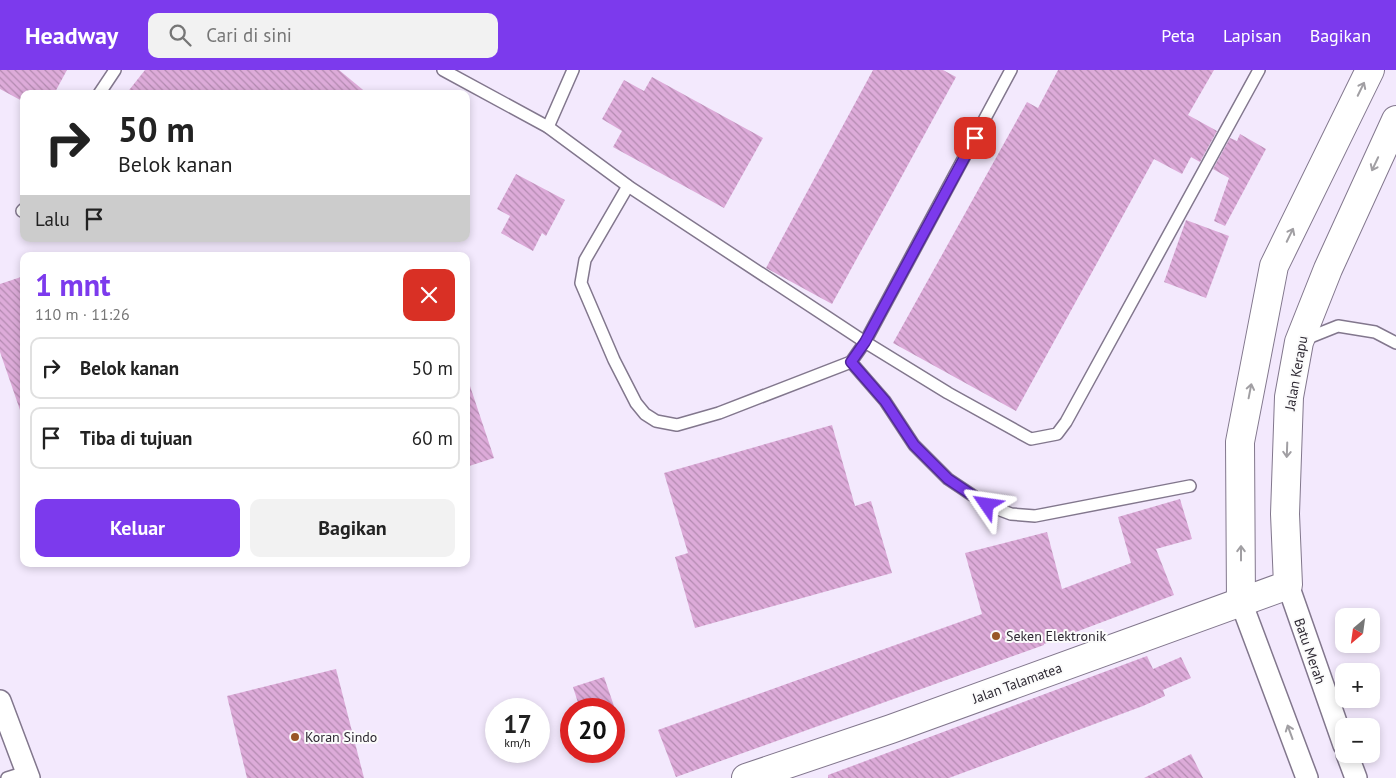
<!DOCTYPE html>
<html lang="id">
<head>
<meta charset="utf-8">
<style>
  body { margin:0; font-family:"PT Sans",sans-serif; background:#f2f2f2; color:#222; height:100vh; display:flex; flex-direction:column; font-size:19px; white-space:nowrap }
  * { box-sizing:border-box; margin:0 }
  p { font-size:16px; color:#767676 }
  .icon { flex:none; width:28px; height:28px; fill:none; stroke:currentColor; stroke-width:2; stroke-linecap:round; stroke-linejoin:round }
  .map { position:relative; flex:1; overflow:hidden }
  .details { position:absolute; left:20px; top:182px; width:450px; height:315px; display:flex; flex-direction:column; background:#fff; border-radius:10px; box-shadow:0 2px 8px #0003 }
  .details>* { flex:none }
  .guide { position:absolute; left:20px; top:20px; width:450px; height:152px; border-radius:10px; box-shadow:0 2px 8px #0003; background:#fff; color:#222; overflow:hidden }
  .needle { width:32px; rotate:209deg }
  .controls { position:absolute; left:1335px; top:538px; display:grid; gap:10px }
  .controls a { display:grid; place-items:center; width:45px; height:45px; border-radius:10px; background:#fff; box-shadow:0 2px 8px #0003; font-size:25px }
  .speed { position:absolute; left:485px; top:628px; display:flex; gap:10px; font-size:25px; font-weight:700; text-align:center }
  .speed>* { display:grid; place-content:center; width:65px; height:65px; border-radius:50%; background:#fff; box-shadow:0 2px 8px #0003; line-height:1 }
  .speed small { font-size:12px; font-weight:400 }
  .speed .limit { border:8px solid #d22; background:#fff; color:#111 }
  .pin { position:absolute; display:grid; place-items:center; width:42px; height:42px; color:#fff; margin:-21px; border-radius:10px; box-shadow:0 2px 8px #0006 }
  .me { position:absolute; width:55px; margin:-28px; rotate:302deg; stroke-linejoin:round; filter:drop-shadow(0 0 4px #0008) }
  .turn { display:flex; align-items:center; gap:18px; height:105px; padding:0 15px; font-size:22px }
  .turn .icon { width:65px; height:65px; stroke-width:2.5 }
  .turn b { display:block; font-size:35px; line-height:42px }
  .then { display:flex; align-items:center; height:48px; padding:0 15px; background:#0003; gap:10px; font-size:19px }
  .round { display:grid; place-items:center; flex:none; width:52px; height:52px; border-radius:10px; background:#f2f2f2 }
  .summary { display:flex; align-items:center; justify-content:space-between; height:85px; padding:0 15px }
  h1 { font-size:30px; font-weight:700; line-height:38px; color:#7c3aed }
  .action { display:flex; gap:10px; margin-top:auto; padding:10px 15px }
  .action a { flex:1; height:58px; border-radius:10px; background:#7c3aed; color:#fff; font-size:20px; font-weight:700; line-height:58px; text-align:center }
  .action a+a { background:#f2f2f2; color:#222 }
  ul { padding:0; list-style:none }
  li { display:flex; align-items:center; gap:15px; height:62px; margin:0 10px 8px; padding:0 5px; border:2px solid #e0e0e0; border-radius:10px }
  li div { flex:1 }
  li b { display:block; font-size:19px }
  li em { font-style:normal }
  header { display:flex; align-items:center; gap:30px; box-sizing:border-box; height:70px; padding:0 25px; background:#7c3aed; color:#fff }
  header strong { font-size:24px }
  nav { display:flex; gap:28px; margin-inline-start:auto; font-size:18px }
  .search { width:350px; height:45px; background:#f2f2f2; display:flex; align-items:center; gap:12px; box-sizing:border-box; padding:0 18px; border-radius:10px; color:#767676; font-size:19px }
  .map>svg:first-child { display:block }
  .building { fill:url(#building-back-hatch) }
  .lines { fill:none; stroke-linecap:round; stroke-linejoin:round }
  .lane-casing { stroke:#82778d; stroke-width:14 }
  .street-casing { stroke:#82778d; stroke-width:24 }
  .secondary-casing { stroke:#82778d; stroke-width:30 }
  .lane { stroke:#fff; stroke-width:11 }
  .street { stroke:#fff; stroke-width:21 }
  .secondary { stroke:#fff; stroke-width:28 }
  .oneway { stroke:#a19fa3 }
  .route-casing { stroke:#51269a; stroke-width:12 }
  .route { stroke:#7c3aed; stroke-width:9 }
  .poi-dot { fill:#995626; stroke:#fbfbfb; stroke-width:2 }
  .labels { text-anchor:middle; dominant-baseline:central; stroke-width:4; stroke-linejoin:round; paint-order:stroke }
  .street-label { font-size:14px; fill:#2e2933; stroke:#fbfbfb }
  .poi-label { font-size:14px; fill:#2e2933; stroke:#fbfbfb; text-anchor:start }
</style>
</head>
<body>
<header>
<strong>Headway</strong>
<div class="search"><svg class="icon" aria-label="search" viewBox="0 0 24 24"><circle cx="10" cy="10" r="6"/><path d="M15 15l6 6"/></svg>Cari di sini</div>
<nav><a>Peta</a><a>Lapisan</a><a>Bagikan</a></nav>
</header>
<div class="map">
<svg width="1396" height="708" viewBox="0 0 1396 708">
  <defs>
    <pattern id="building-back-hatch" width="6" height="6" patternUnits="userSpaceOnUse" patternTransform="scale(1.25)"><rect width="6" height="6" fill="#ddabd9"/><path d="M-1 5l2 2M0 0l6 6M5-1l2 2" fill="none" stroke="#b48bb1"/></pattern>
  </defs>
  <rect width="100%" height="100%" fill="#f3e9fd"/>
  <g class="building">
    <path d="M0,0H67L54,24H24V32L0,19Z"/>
    <path d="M145,0H339L368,24H126Z"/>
    <path d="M873,0H943L956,7L832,234L766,198Z"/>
    <path d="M1058,0H1214L1188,45L1217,61L1200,92L1191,87L1182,104L1154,89L1016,341L893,273L1027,32L1038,38Z"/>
    <path d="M652,7L763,68L724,138L613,77L622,61L602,49L624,10L644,21Z"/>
    <path d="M1240,64L1266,79L1225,156L1214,151L1229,108L1213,99L1230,68L1237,71Z"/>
    <path d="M516,104L565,130L546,166L542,163L533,181L501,163L510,146L497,139Z"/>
    <path d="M1186,150L1229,166L1206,228L1164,212Z"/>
    <path d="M24,206V340H20L0,282V214Z"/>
    <path d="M470,316L494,388L466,397V317Z"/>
    <path d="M832,355L855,436L871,431L892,503L695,558L675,487L688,483L664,403Z"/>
    <path d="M1180,429L1192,469L1156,479L1174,525L1044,574V575L676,707L658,660L982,544L965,483L1047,462L1062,519L1131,493L1118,447Z"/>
    <path d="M1147,586L1153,599L1181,587L1191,608L1163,620L1165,626L1143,636L949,708H828V705Z"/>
    <path d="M336,599L364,708H247L227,626Z"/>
    <path d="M604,607L615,639H580L573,617Z"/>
    <path d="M1191,684L1203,708H1144Z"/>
  </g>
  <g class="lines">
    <g class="lane-casing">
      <g id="lane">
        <path d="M443,0L548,57L628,116L865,272L948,323L1031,369L1057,364L1066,352L1259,0"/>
        <path d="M99,24L115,0"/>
        <path d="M548,57L573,0"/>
        <path d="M628,116L585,190L581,213L614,290L636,333L645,344L656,351L677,355L719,343L851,292L865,272L1011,0"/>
        <path d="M22,141L24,139"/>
        <path d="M1303,270L1338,256L1375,262L1396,273"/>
        <path d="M851,292L885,331L914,375L948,409L987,435L1011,444L1035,446L1190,416"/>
        <path d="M7,708L26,702"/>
      </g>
    </g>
    <g class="street-casing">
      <g id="street">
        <path d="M1288,515L1344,675"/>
        <path d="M1241,532L1307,708"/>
        <path d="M0,631L29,708"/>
        <path d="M1347,684L1356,708"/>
      </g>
    </g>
    <g class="secondary-casing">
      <g id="secondary">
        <path d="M1241,532L1240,372L1274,196L1370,0"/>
        <path d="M746,708L891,659L1288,515L1285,444L1289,327L1299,272L1328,199L1396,50"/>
      </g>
    </g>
    <use href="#lane" class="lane"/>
    <use href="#street" class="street"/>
    <use href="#secondary" class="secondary"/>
  </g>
  <defs><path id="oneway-shaft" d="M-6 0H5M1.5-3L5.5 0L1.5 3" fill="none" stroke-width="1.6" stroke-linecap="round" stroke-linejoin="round" transform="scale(1.25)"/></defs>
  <g class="oneway">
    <use href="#oneway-shaft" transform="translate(1361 19) rotate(-64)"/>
    <use href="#oneway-shaft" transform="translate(1375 94) rotate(115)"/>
    <use href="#oneway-shaft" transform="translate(1290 165) rotate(-64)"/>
    <use href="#oneway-shaft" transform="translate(1250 321) rotate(-79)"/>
    <use href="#oneway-shaft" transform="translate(1287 380) rotate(92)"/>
    <use href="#oneway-shaft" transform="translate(1241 483) rotate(-90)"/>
    <use href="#oneway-shaft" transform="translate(1290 662) rotate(-110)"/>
  </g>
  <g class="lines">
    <g class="route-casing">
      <path id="route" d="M975,68L865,272L851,292L885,331L914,375L948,409L987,435"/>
    </g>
    <use href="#route" class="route"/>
  </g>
  <g class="poi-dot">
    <circle cx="996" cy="566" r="5"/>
    <circle cx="295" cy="667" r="5"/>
  </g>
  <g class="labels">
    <g class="street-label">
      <text transform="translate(1296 303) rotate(-80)">Jalan Kerapu</text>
      <text transform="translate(1310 581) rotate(71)">Batu Merah</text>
      <text transform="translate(1017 613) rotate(-20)">Jalan Talamatea</text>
    </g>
    <g class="poi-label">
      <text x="1006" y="566">Seken Elektronik</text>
      <text x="305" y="667">Koran Sindo</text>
    </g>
  </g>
</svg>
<div class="controls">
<a><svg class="needle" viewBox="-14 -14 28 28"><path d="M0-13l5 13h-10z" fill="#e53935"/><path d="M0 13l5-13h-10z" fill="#767676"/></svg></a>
<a>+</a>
<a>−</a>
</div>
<div class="speed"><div>17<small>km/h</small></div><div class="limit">20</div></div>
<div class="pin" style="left:975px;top:68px;background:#d93025"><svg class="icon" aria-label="arrive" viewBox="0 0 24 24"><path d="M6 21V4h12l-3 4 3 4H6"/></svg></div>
<svg class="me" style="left:987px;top:435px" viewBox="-20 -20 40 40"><path d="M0-17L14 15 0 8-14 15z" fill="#7c3aed" stroke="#fff" stroke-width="4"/></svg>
<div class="guide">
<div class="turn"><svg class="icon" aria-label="right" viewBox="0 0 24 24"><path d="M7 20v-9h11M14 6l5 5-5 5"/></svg><div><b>50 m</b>Belok kanan</div></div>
<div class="then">Lalu<svg class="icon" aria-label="arrive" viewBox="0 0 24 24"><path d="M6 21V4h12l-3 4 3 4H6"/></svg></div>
</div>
<section class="details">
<div class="summary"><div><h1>1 mnt</h1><p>110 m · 11:26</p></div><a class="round" style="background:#d93025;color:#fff"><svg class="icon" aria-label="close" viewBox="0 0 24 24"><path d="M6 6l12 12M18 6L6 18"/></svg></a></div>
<ul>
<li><svg class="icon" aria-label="right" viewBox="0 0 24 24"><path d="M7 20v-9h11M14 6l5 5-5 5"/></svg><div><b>Belok kanan</b></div><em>50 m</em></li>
<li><svg class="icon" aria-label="arrive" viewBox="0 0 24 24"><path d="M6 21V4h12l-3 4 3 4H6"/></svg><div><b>Tiba di tujuan</b></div><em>60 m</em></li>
</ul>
<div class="action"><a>Keluar</a><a>Bagikan</a></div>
</section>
</div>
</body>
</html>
